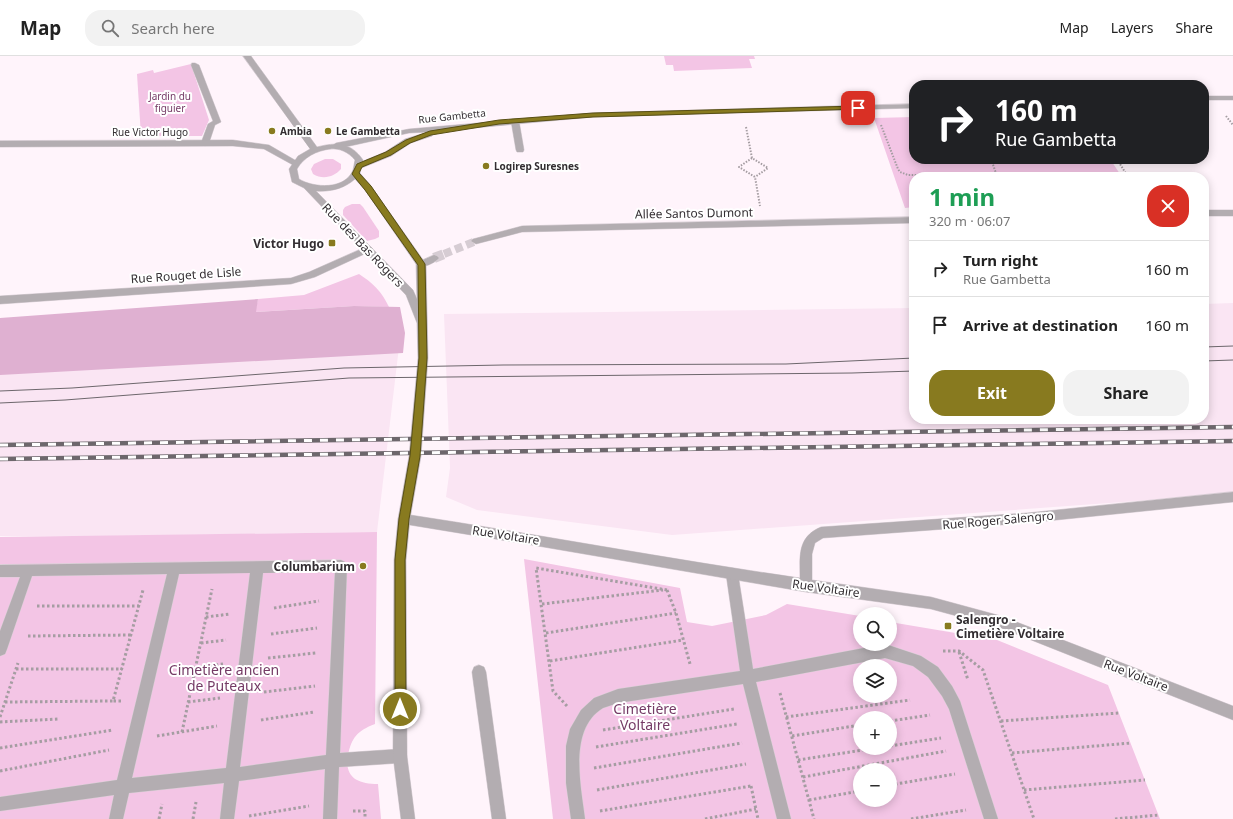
<!DOCTYPE html>
<html lang="en">
<head>
<meta charset="utf-8">
<style>
  body { margin:0; font-family:"Noto Sans",sans-serif; background:#f2f2f2; color:#222; height:100vh; display:flex; flex-direction:column; font-size:15px; white-space:nowrap }
  * { box-sizing:border-box; margin:0 }
  p { font-size:13px; color:#767676 }
  .icon { flex:none; width:22px; height:22px; fill:none; stroke:currentColor; stroke-width:2; stroke-linecap:round; stroke-linejoin:round }
  .map { position:relative; flex:1; overflow:hidden }
  .side { position:absolute; left:909px; top:116px; width:300px; height:252px; display:flex; flex-direction:column; background:#fff; border-radius:16px; box-shadow:0 2px 10px #0003 }
  .side>* { flex:none }
  .top-card { position:absolute; left:909px; top:24px; width:300px; height:84px; border-radius:16px; box-shadow:0 2px 10px #0003; background:#202124; color:#fff; overflow:hidden }
  .buttons { position:absolute; left:853px; top:551px; display:grid; gap:8px }
  .buttons a { display:grid; place-items:center; width:44px; height:44px; border-radius:50%; background:#fff; box-shadow:0 2px 10px #0003; font-size:20px }
  .pin { position:absolute; display:grid; place-items:center; width:34px; height:34px; color:#fff; margin:-17px; border-radius:8px; box-shadow:0 2px 6px #0006 }
  .me { position:absolute; width:44px; margin:-22px; rotate:0deg; stroke-linejoin:round; filter:drop-shadow(0 0 3px #0008) }
  .turn { display:flex; align-items:center; gap:14px; height:84px; padding:0 20px; font-size:18px }
  .turn .icon { width:52px; height:52px; stroke-width:2.5 }
  .turn b { display:block; font-size:28px; line-height:34px }
  .round { display:grid; place-items:center; flex:none; width:42px; height:42px; border-radius:16px; background:#f2f2f2 }
  .overview { display:flex; align-items:center; justify-content:space-between; height:68px; padding:0 20px }
  h1 { font-size:24px; font-weight:700; line-height:30px; color:#1e9e55 }
  .button { display:flex; gap:8px; margin-top:auto; padding:8px 20px }
  .button a { flex:1; height:46px; border-radius:16px; background:#887a1f; color:#fff; font-size:16px; font-weight:700; line-height:46px; text-align:center }
  .button a+a { background:#f2f2f2; color:#222 }
  ul { padding:0; list-style:none }
  li { display:flex; align-items:center; gap:12px; height:56px; padding:0 20px; border-top:1px solid #e0e0e0 }
  li div { flex:1 }
  li b { display:block; font-size:15px }
  li em { font-style:normal }
  header { display:flex; align-items:center; gap:24px; box-sizing:border-box; height:56px; padding:0 20px; background:#fff; border-bottom:1px solid #e0e0e0 }
  header strong { font-size:19px }
  nav { display:flex; gap:22px; margin-inline-start:auto; font-size:14px }
  .search { width:280px; height:36px; background:#f2f2f2; display:flex; align-items:center; gap:10px; box-sizing:border-box; padding:0 14px; border-radius:16px; color:#767676; font-size:15px }
  .map>svg:first-child { display:block }
  .built { fill:#fae5f3 }
  .green { fill:#f3c5e5; fill-rule:evenodd }
  .forest { fill:#dfb0d1 }
  .lines { fill:none; stroke-linecap:round; stroke-linejoin:round }
  .pedestrian-tunnel-far1 { stroke:#d6ccd3; stroke-width:8; stroke-dasharray:8 4; stroke-linecap:butt }
  .pedestrian-tunnel { stroke:#d6ccd3; stroke-width:10; stroke-dasharray:10 5; stroke-linecap:butt }
  .service-casing { stroke:#dad0d7; stroke-width:1 }
  .pedestrian-casing { stroke:#dad0d7; stroke-width:1 }
  .minor-casing { stroke:#dad0d7; stroke-width:1 }
  .tertiary-casing { stroke:#dad0d7; stroke-width:1 }
  .path-far1 { stroke:#a59da2; stroke-width:2; stroke-dasharray:1.5 1.5; stroke-linecap:butt }
  .path { stroke:#a59da2; stroke-width:3; stroke-dasharray:2.5 2.5; stroke-linecap:butt }
  .service { fill:#b3adb1; fill-rule:evenodd }
  .pedestrian { fill:#b3adb1; fill-rule:evenodd }
  .minor { fill:#b3adb1; fill-rule:evenodd }
  .tertiary { fill:#b3adb1; fill-rule:evenodd }
  .tram { stroke:#6d676c; stroke-width:1 }
  .rail-casing { stroke:#6d676c; stroke-width:4.5 }
  .rail { stroke:#fff; stroke-width:3; stroke-dasharray:8; stroke-linecap:butt }
  .route { fill:#887a1f; stroke:#584f14 }
  .poi-dot { fill:#887a1f; stroke:#fff; stroke-width:1.5 }
  .labels { text-anchor:middle; dominant-baseline:central; stroke-width:4; stroke-linejoin:round; paint-order:stroke }
  .far-park-label { font-size:10px; fill:#753b66; stroke:#fff }
  .far-street-label { font-size:10px; fill:#332e32; stroke:#fff }
  .far-poi-label { font-size:10px; font-weight:bold; fill:#332e32; stroke:#fff; text-anchor:start }
  .street-label { font-size:12px; fill:#332e32; stroke:#fff }
  .poi-label { font-size:12px; font-weight:bold; fill:#332e32; stroke:#fff; text-anchor:end }
  .near-park-label { font-size:14px; fill:#753b66; stroke:#fff }
</style>
</head>
<body>
<header>
<strong>Map</strong>
<div class="search"><svg class="icon" aria-label="search" viewBox="0 0 24 24"><circle cx="10" cy="10" r="6"/><path d="M15 15l6 6"/></svg>Search here</div>
<nav><a>Map</a><a>Layers</a><a>Share</a></nav>
</header>
<div class="map">
<svg width="1233" height="763" viewBox="0 0 1233 763">
  <rect width="100%" height="100%" fill="#fff4fb"/>
  <g class="built">
    <path d="M1233,247V438L672,479L477,454L446,441L450,412L444,258L914,252V363H1204V248Z"/>
    <path d="M0,262L399,291L377,476L106,480H0Z"/>
  </g>
  <g class="green">
    <path d="M664,0H754L755,3H749L752,12L674,15L673,9H666Z"/>
    <path d="M191,8L209,64L202,80H141L137,18L153,14L154,17Z"/>
    <path d="M914,61V103H1110L1122,121H914V151L905,152L874,62Z"/>
    <path d="M325,103H333L341,108V113C334,121 323,124 313,118L311,113L314,108Z"/>
    <path d="M352,148H360L363,151L379,175V181L375,183L367,185L343,159V154L345,151Z"/>
    <path d="M359,218C373,227 382,236 389,251L354,250L255,256L258,243L304,239Z"/>
    <path d="M377,476L375,668C357,675 352,681 348,699C344,722 358,728 378,728L381,763H0V481Z"/>
    <path d="M524,503L680,532L687,566L712,570L766,559L787,548L860,560V588H890V566L997,584L1108,629L1160,763H553ZM860,610H890V640H860ZM860,662H890V692H860ZM860,714H890V744H860Z"/>
  </g>
  <path class="forest" d="M258,243L256,256L354,250L400,251L405,277L403,297L0,319V262Z"/>
  <g class="lines">
    <path class="pedestrian-tunnel-far1" d="M444,198L476,185"/>
    <path class="pedestrian-tunnel" d="M434,202L447,197"/>
    <g class="service-casing">
      <g id="service">
        <path d="M512,63H518L519,65L524,94L523,96H517L516,94L511,65Z"/>
        <path d="M341,504L345,506L347,510L340,697L400,693L405,695L407,700L405,705L400,707L339,711L337,763H323L325,713L239,725L234,763H220L224,727L129,737L123,763H109L114,739L0,755V741L117,724L167,518L32,520L7,593L5,598L0,600V575L20,521H0V509ZM335,516L326,699L240,711L263,517ZM250,517L226,712L132,722L179,518Z"/>
        <path d="M732,512L736,514L738,518L753,613L885,588L921,600L938,611L952,630L960,645L998,763H984L949,653L942,640L928,621L913,610L885,602L756,626L791,763H777L743,628L618,647C613,649 608,650 603,652C568,673 581,730 585,763H571L566,727V690L570,673L581,654L594,642L618,633L740,615L726,518L728,514Z"/>
        <path d="M479,609L484,611L486,616L506,763H492L472,616L474,611Z"/>
      </g>
    </g>
    <g class="pedestrian-casing">
      <g id="pedestrian">
        <path d="M192,7H195L199,9L221,66L215,69L209,87L205,90L201,87L208,68L213,65L191,9Z"/>
        <rect x="1204" y="154" width="29" height="6"/>
        <path d="M914,161V167L522,176L476,188L471,185L473,183L522,170Z"/>
        <path d="M434,199L437,200L439,202C435,207 424,212 418,210L416,208L418,206Z"/>
      </g>
    </g>
    <g class="minor-casing">
      <g id="minor">
        <rect x="1204" y="40" width="29" height="4"/>
        <path d="M914,48V52L593,61L430,76L433,78L432,80L411,87L391,100L359,113L356,112L355,110L356,108L385,96L405,83L428,76L409,77L336,93L332,90L336,87L409,73L593,57Z"/>
        <path d="M233,84L269,89L300,107L296,110L293,109L264,93L233,90L0,91V85Z"/>
        <path d="M368,190L371,191L373,193L371,195L315,221L291,228L0,248V240L291,222L309,216Z"/>
        <path d="M1233,436V446L1027,467L823,482L815,487L812,498V524L931,541L1001,560L1233,650V664L1001,572L931,553L806,536L526,488L404,468L400,467L398,463L400,459L404,458C536,478 668,503 800,522C800,500 797,481 821,471L1027,457Z"/>
      </g>
    </g>
    <g class="tertiary-casing">
      <path id="tertiary" d="M243,0H251L317,91C336,86 351,86 363,104L360,117L371,130L426,208L428,302L421,400L410,463L406,504L407,700L415,763H401L393,700L394,504L398,463L409,400L418,302L417,267L406,239L304,132L292,126L289,113L298,100L310,93ZM330,93C340,92 348,96 355,104C354,107 354,111 353,114C345,134 314,132 299,123L297,113C304,101 316,95 330,93ZM355,123L365,134L416,208L417,243L413,234L316,135C330,136 344,133 355,123Z"/>
    </g>
    <g class="path-far1">
      <path d="M1226,60L1233,69"/>
      <path d="M881,69L898,113L900,116L908,119L1058,121"/>
      <path d="M746,71L752,102L768,112L755,121"/>
      <path d="M752,102L739,111L755,121L760,150"/>
      <path d="M991,103L997,120"/>
      <path d="M1117,103L1128,121"/>
    </g>
    <g class="path">
      <path d="M667,534L676,557L690,608"/>
      <path d="M542,548L663,534"/>
      <path d="M37,550H139"/>
      <path d="M274,552L319,545"/>
      <path d="M206,561L230,558"/>
      <path d="M546,577L676,557"/>
      <path d="M271,578L317,572"/>
      <path d="M28,580L131,579"/>
      <path d="M201,587L226,584"/>
      <path d="M943,595H959L983,614L1034,763"/>
      <path d="M959,596L968,624"/>
      <path d="M268,602L316,597"/>
      <path d="M550,605L683,584"/>
      <path d="M196,612L223,608"/>
      <path d="M16,613H122"/>
      <path d="M264,636L315,630"/>
      <path d="M780,637L814,763"/>
      <path d="M121,645H113L143,534"/>
      <path d="M5,646L113,645"/>
      <path d="M188,646L220,642"/>
      <path d="M567,650L553,635L536,512L667,534"/>
      <path d="M0,661L18,607"/>
      <path d="M786,661L910,644"/>
      <path d="M261,664L314,656"/>
      <path d="M890,665L930,659"/>
      <path d="M1001,665L1119,657"/>
      <path d="M0,666L58,663"/>
      <path d="M603,674L734,653"/>
      <path d="M182,676L212,533"/>
      <path d="M157,680L217,670"/>
      <path d="M792,680L860,669"/>
      <path d="M890,690L941,682"/>
      <path d="M596,691L737,668"/>
      <path d="M0,692L113,674"/>
      <path d="M1012,697L1131,687"/>
      <path d="M798,704L876,692"/>
      <path d="M594,712L742,687"/>
      <path d="M0,715L109,694"/>
      <path d="M803,721L946,695"/>
      <path d="M890,729L955,718"/>
      <path d="M751,730L758,763"/>
      <path d="M597,734L746,708"/>
      <path d="M1024,734L1145,724"/>
      <path d="M809,744L860,735"/>
      <path d="M353,755H365V763"/>
      <path d="M600,755L751,730"/>
      <path d="M249,760L309,750"/>
      <path d="M159,763L162,748"/>
      <path d="M193,763L196,746"/>
      <path d="M705,763L756,753"/>
      <path d="M911,763L966,754"/>
      <path d="M1115,763L1159,759"/>
    </g>
    <use href="#service" class="service"/>
    <use href="#pedestrian" class="pedestrian"/>
    <use href="#minor" class="minor"/>
    <use href="#tertiary" class="tertiary"/>
    <g class="tram">
      <path d="M1204,291L1233,290"/>
      <path d="M1204,305L1233,304"/>
      <path d="M0,335L72,332L344,312L503,309L786,308L914,302"/>
      <path d="M0,347L65,344L349,322L852,317L914,315"/>
    </g>
    <g class="rail-casing">
      <g id="rail">
        <path d="M0,389L1233,371"/>
        <path d="M0,403L1233,385"/>
      </g>
    </g>
    <use href="#rail" class="rail"/>
  </g>
  <path class="route" d="M858,50H861V53L593,61L499,68L431,79L410,87L391,99L362,111L359,117L371,130L425,208L427,302L420,400L409,463L405,504L406,653L404,657L400,658L396,657L395,653V504L399,463L410,400L419,302L418,209L365,134L352,118L357,108L386,96L406,84L430,75L499,64L593,57Z"/>
  <g class="poi-dot">
    <circle cx="272" cy="75" r="4"/>
    <circle cx="328" cy="75" r="4"/>
    <circle cx="486" cy="110" r="4"/>
    <rect x="328" y="183" width="8" height="8" rx="2"/>
    <circle cx="363" cy="510" r="4"/>
    <rect x="944" y="566" width="8" height="8" rx="2"/>
  </g>
  <g class="labels">
    <g class="far-park-label">
      <text x="170" y="40">Jardin du<tspan x="170" dy="12">figuier</tspan></text>
    </g>
    <g class="far-street-label">
      <text transform="translate(452 60) rotate(-6)">Rue Gambetta</text>
      <text x="150" y="76">Rue Victor Hugo</text>
    </g>
    <g class="far-poi-label">
      <text x="280" y="75">Ambia</text>
      <text x="336" y="75">Le Gambetta</text>
      <text x="494" y="110">Logirep Suresnes</text>
    </g>
    <g class="street-label">
      <text transform="translate(694 157) rotate(-1)">Allée Santos Dumont</text>
      <text transform="translate(363 189) rotate(46)">Rue des Bas Rogers</text>
      <text transform="translate(186 219) rotate(-4)">Rue Rouget de Lisle</text>
      <text transform="translate(998 464) rotate(-5)">Rue Roger Salengro</text>
      <text transform="translate(506 479) rotate(9)">Rue Voltaire</text>
      <text transform="translate(826 532) rotate(8)">Rue Voltaire</text>
      <text transform="translate(1136 619) rotate(21)">Rue Voltaire</text>
    </g>
    <g class="poi-label">
      <text x="324" y="187">Victor Hugo</text>
      <text x="355" y="510">Columbarium</text>
      <text x="956" y="563" text-anchor="start">Salengro -<tspan x="956" dy="14">Cimetière Voltaire</tspan></text>
    </g>
    <g class="near-park-label">
      <text x="224" y="613">Cimetière ancien<tspan x="224" dy="16">de Puteaux</tspan></text>
      <text x="645" y="652">Cimetière<tspan x="645" dy="16">Voltaire</tspan></text>
    </g>
  </g>
</svg>
<div class="buttons">
<a><svg class="icon" aria-label="search" viewBox="0 0 24 24"><circle cx="10" cy="10" r="6"/><path d="M15 15l6 6"/></svg></a>
<a><svg class="icon" aria-label="layers" viewBox="0 0 24 24"><path d="M12 4l9 5-9 5-9-5zM3 14l9 5 9-5"/></svg></a>
<a>+</a>
<a>−</a>
</div>
<div class="pin" style="left:858px;top:52px;background:#d93025"><svg class="icon" aria-label="arrive" viewBox="0 0 24 24"><path d="M6 21V4h12l-3 4 3 4H6"/></svg></div>
<svg class="me" style="left:400px;top:653px" viewBox="-20 -20 40 40"><circle r="17" fill="#887a1f" stroke="#fff" stroke-width="3"/><path d="M0-11L8 9 0 5-8 9z" fill="#fff"/></svg>
<div class="top-card">
<div class="turn"><svg class="icon" aria-label="right" viewBox="0 0 24 24"><path d="M7 20v-9h11M14 6l5 5-5 5"/></svg><div><b>160 m</b>Rue Gambetta</div></div>
</div>
<section class="side">
<div class="overview"><div><h1>1 min</h1><p>320 m · 06:07</p></div><a class="round" style="background:#d93025;color:#fff"><svg class="icon" aria-label="close" viewBox="0 0 24 24"><path d="M6 6l12 12M18 6L6 18"/></svg></a></div>
<ul>
<li><svg class="icon" aria-label="right" viewBox="0 0 24 24"><path d="M7 20v-9h11M14 6l5 5-5 5"/></svg><div><b>Turn right</b><p>Rue Gambetta</p></div><em>160 m</em></li>
<li><svg class="icon" aria-label="arrive" viewBox="0 0 24 24"><path d="M6 21V4h12l-3 4 3 4H6"/></svg><div><b>Arrive at destination</b></div><em>160 m</em></li>
</ul>
<div class="button"><a>Exit</a><a>Share</a></div>
</section>
</div>
</body>
</html>
